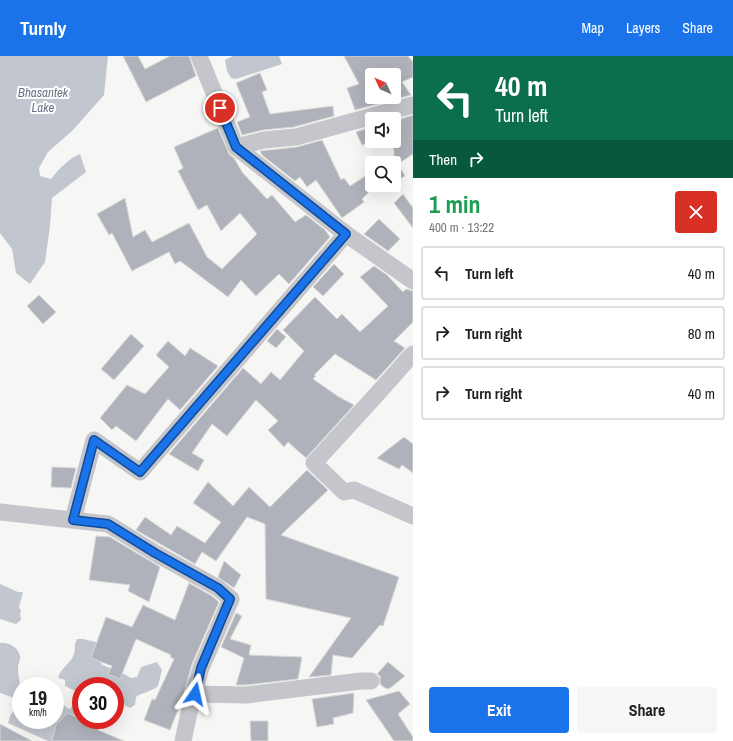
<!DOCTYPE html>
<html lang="en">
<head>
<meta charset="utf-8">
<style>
  body { margin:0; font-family:"Archivo Narrow",sans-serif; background:#f6f6f6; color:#202124; height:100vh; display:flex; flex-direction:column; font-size:15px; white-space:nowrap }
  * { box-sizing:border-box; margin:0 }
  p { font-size:13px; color:#757577 }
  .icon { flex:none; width:22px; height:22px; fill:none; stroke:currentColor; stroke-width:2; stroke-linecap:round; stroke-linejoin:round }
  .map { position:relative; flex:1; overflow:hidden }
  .panel { display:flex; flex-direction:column; background:#fff; width:320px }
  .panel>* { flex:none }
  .hud { background:#0b6e4f; color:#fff; overflow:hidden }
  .needle { width:26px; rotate:314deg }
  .tools { position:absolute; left:365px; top:12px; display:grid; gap:8px }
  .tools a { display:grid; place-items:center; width:36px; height:36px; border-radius:4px; background:#fff; box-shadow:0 4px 16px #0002; font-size:20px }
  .speed { position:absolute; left:12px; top:621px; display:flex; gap:8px; font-size:20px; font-weight:700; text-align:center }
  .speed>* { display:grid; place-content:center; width:52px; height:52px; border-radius:50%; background:#fff; box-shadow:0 4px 16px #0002; line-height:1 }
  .speed small { font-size:10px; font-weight:400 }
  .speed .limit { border:6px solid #d22; background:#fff; color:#111 }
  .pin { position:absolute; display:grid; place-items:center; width:34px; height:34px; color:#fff; margin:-17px; border:2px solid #fff; border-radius:50%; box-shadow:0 1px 4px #0007 }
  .me { position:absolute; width:44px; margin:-22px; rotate:11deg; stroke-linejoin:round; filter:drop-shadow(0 0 3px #0008) }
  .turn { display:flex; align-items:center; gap:14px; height:84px; padding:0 16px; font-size:18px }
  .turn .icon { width:52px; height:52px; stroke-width:2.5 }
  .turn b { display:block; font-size:28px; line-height:34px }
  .then { display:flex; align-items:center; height:38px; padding:0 16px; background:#0003; gap:8px; font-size:15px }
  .round { display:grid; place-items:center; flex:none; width:42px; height:42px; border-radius:4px; background:#f6f6f6 }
  .summary { display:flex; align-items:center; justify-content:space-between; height:68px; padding:0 16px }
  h1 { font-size:24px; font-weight:700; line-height:30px; color:#1e9e55 }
  .action { display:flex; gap:8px; margin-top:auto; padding:8px 16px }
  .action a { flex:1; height:46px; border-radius:4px; background:#1a73e8; color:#fff; font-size:16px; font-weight:700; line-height:46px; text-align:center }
  .action a+a { background:#f6f6f6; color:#202124 }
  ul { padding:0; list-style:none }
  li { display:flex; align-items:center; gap:12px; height:54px; margin:0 8px 6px; padding:0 8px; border:2px solid #e0e0e0; border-radius:4px }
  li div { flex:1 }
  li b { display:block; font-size:15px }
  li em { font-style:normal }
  header { display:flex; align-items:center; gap:24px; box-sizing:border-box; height:56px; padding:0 20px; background:#1a73e8; color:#fff }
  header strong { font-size:19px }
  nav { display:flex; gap:22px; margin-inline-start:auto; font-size:14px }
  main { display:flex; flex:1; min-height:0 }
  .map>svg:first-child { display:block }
  .water { fill:#c2c6ce }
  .building { fill:#b0b2bb; stroke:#d7d8d6; fill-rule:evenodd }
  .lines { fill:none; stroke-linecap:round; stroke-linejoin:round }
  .minor { stroke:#c5c6cb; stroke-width:17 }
  .route-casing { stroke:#114b97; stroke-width:10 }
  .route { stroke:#1a73e8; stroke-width:7 }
  .labels { text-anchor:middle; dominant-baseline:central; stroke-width:4; stroke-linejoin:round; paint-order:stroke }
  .water-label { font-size:13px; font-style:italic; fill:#697485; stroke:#fff }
</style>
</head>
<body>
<header>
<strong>Turnly</strong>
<nav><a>Map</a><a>Layers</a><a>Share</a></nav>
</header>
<main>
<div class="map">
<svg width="413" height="685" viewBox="0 0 413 685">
  <rect width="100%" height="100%" fill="#f6f7f4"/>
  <g class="water">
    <path d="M0,0H108L104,39L73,74L48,96L39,112L40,120L51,123C59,113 68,103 80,98L86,116L52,142L50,170L45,206L30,228L16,217L12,193L0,177Z"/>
    <path d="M233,0H279L282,8L236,23L231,22L227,15L225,4Z"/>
    <path d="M0,528L18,536H23L19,551L21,555L20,558L21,564L16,568L0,563Z"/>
    <path d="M77,583H83L100,587L99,603L102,609L119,615L131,622L137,621L141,611L157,606L162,614L158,630C151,636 143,636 136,641L135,649L130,652L115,644V630H81V638L65,630V624L58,622C60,612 71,608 74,598C76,592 73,590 77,583Z"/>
    <path d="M0,587C8,586 18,591 20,600C21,603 18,608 18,612C18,625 24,631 14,642L0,637Z"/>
    <path d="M55,640L67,652L70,653L75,647L81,646L78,656L53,685H48L8,667L10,660L21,642V664H55Z"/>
  </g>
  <g class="building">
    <path d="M123,0H138L145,13L170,0H189L196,20L146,46Z"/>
    <path d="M344,0H408L413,6V21L402,26L411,39L355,54L347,32L359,28ZM372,19H394V41H372Z"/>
    <path d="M260,17L267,34L262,36L270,58L333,50L334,60L294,71L263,74L242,79L237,66L250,61L236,27Z"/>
    <path d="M413,59V98L398,108L405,120L394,126V107H387L394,103V94L390,85H394V65Z"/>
    <path d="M372,71V85L362,89L356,76Z"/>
    <path d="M218,72L229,98L234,102L242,116L267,143L272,139L295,166L306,159L325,174L330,181L289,228L279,218L256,240L241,224L228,241L180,205L175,208L169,196L132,215L112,177L109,179L97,158L125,142L133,181L145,174L152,186L189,167L207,201L222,213L257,178L240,157L221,175L207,149L198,154L178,115L183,112L174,91Z"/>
    <path d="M322,84L341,124L344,122L350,130L372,116V129H376L362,143L364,146L342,162L316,124L307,131L300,121L295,125L262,99L260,95L297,91Z"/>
    <path d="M403,138L413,152V172L394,147Z"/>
    <path d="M379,163L400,183L388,195L364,178Z"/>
    <path d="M334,208L344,218L323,240L313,231Z"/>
    <path d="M374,210L387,219L403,236L406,233L413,235V266L394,285L405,292L376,324L335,298L314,319L316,320L313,323L339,341L354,349L306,402L288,386L284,391L268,374L278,365L256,344L227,380L212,368L192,397L204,404L198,415L169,398L243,312L261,328L271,316L280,324L304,295L283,274L315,241L337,263L342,258L360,276L388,250L360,221Z"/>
    <path d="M39,239L56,256L43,268L27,250Z"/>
    <path d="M277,273L286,281L276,292L267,285Z"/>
    <path d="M131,278L144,290L114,324L101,313Z"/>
    <path d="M168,285L185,300L190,292L218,310L180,354L168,343L136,385L116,370L112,374L100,362L127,329L145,338L169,311L156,299Z"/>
    <path d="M404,381L413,388V417L402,409L399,413L377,402Z"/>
    <path d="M52,411L76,412L71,432L51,431Z"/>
    <path d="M307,414L328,434L281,479L399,521L383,570L380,569L352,602L333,599L331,619L309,621L351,562L266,543L265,468L247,461L216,505L202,496L195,508L136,474L145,461L171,479L177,470L205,487L221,466L193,447L208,426L233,450L249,431L270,451Z"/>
    <path d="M96,480L110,481L160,511L149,546L128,535L130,529L89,524Z"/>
    <path d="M224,505L241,519L234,532L218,521Z"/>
    <path d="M189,527L212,540L219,546L192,608L182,644L170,674L144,664L152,643L155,644L174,603L170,601L171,599L136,583L120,623L108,618L112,610L91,602L106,561L132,571L143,549L175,564Z"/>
    <path d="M236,557L242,560L230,583L251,589L249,599L302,601L298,623L245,629H236L244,602L221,591Z"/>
    <path d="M388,606L405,620L389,633L385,632L380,628V620L377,618Z"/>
    <path d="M399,635L410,648L398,658L413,681V685H394L366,644Z"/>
    <path d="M354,637L353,657L333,662L334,668L317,671L312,643Z"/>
    <path d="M68,657L81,663V664H92L102,668L98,674L124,685H52L56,669Z"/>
    <path d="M250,665H268V685H251Z"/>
    <path d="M0,668L32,685H0Z"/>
  </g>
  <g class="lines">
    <g class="minor">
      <path d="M199,0L236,91L346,178L413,225"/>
      <path d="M236,91L264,84L296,81L413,49"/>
      <path d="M413,298L409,302L378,337L314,407L344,436L354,434L413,460"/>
      <path d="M0,456L108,468L155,497L218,532L231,543L201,612L192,643L183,685"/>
      <path d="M73,464L94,384L140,416L346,178"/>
      <path d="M196,627L195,638L246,639L361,625H371"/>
    </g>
  </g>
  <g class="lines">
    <g class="route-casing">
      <path id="route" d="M195,638L201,612L230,543L218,532L155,497L108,468L73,464L94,384L140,416L346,178L236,91L220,52"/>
    </g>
    <use href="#route" class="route"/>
  </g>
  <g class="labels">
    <g class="water-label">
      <text x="43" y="36">Bhasantek<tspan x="43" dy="15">Lake</tspan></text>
    </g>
  </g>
</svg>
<div class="tools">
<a><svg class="needle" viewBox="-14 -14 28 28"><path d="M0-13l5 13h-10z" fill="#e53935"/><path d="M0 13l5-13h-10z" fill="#757577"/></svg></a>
<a><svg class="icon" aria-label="sound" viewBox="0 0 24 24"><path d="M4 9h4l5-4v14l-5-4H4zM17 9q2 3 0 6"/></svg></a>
<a><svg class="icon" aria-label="search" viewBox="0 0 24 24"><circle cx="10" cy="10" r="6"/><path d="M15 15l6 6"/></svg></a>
</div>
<div class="speed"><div>19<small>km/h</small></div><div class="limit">30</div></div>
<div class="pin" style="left:220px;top:52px;background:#d93025"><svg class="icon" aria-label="arrive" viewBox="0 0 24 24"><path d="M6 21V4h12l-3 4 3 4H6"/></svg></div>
<svg class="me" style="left:195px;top:638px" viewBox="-20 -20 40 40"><path d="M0-17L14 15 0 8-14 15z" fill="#1a73e8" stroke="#fff" stroke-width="4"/></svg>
</div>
<section class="panel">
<div class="hud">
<div class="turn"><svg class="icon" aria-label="left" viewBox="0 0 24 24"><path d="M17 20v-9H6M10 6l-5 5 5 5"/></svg><div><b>40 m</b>Turn left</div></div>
<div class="then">Then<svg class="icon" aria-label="right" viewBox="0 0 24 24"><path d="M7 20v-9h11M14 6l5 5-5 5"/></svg></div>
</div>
<div class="summary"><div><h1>1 min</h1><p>400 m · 13:22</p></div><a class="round" style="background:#d93025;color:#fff"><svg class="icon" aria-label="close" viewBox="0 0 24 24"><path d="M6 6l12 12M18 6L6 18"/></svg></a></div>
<ul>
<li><svg class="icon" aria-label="left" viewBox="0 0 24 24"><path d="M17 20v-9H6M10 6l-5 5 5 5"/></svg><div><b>Turn left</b></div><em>40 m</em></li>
<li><svg class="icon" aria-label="right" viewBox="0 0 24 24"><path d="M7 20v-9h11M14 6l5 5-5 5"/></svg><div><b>Turn right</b></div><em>80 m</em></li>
<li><svg class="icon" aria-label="right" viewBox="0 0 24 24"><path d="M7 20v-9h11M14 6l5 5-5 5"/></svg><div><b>Turn right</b></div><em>40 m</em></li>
</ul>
<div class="action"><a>Exit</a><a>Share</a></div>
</section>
</main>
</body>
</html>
